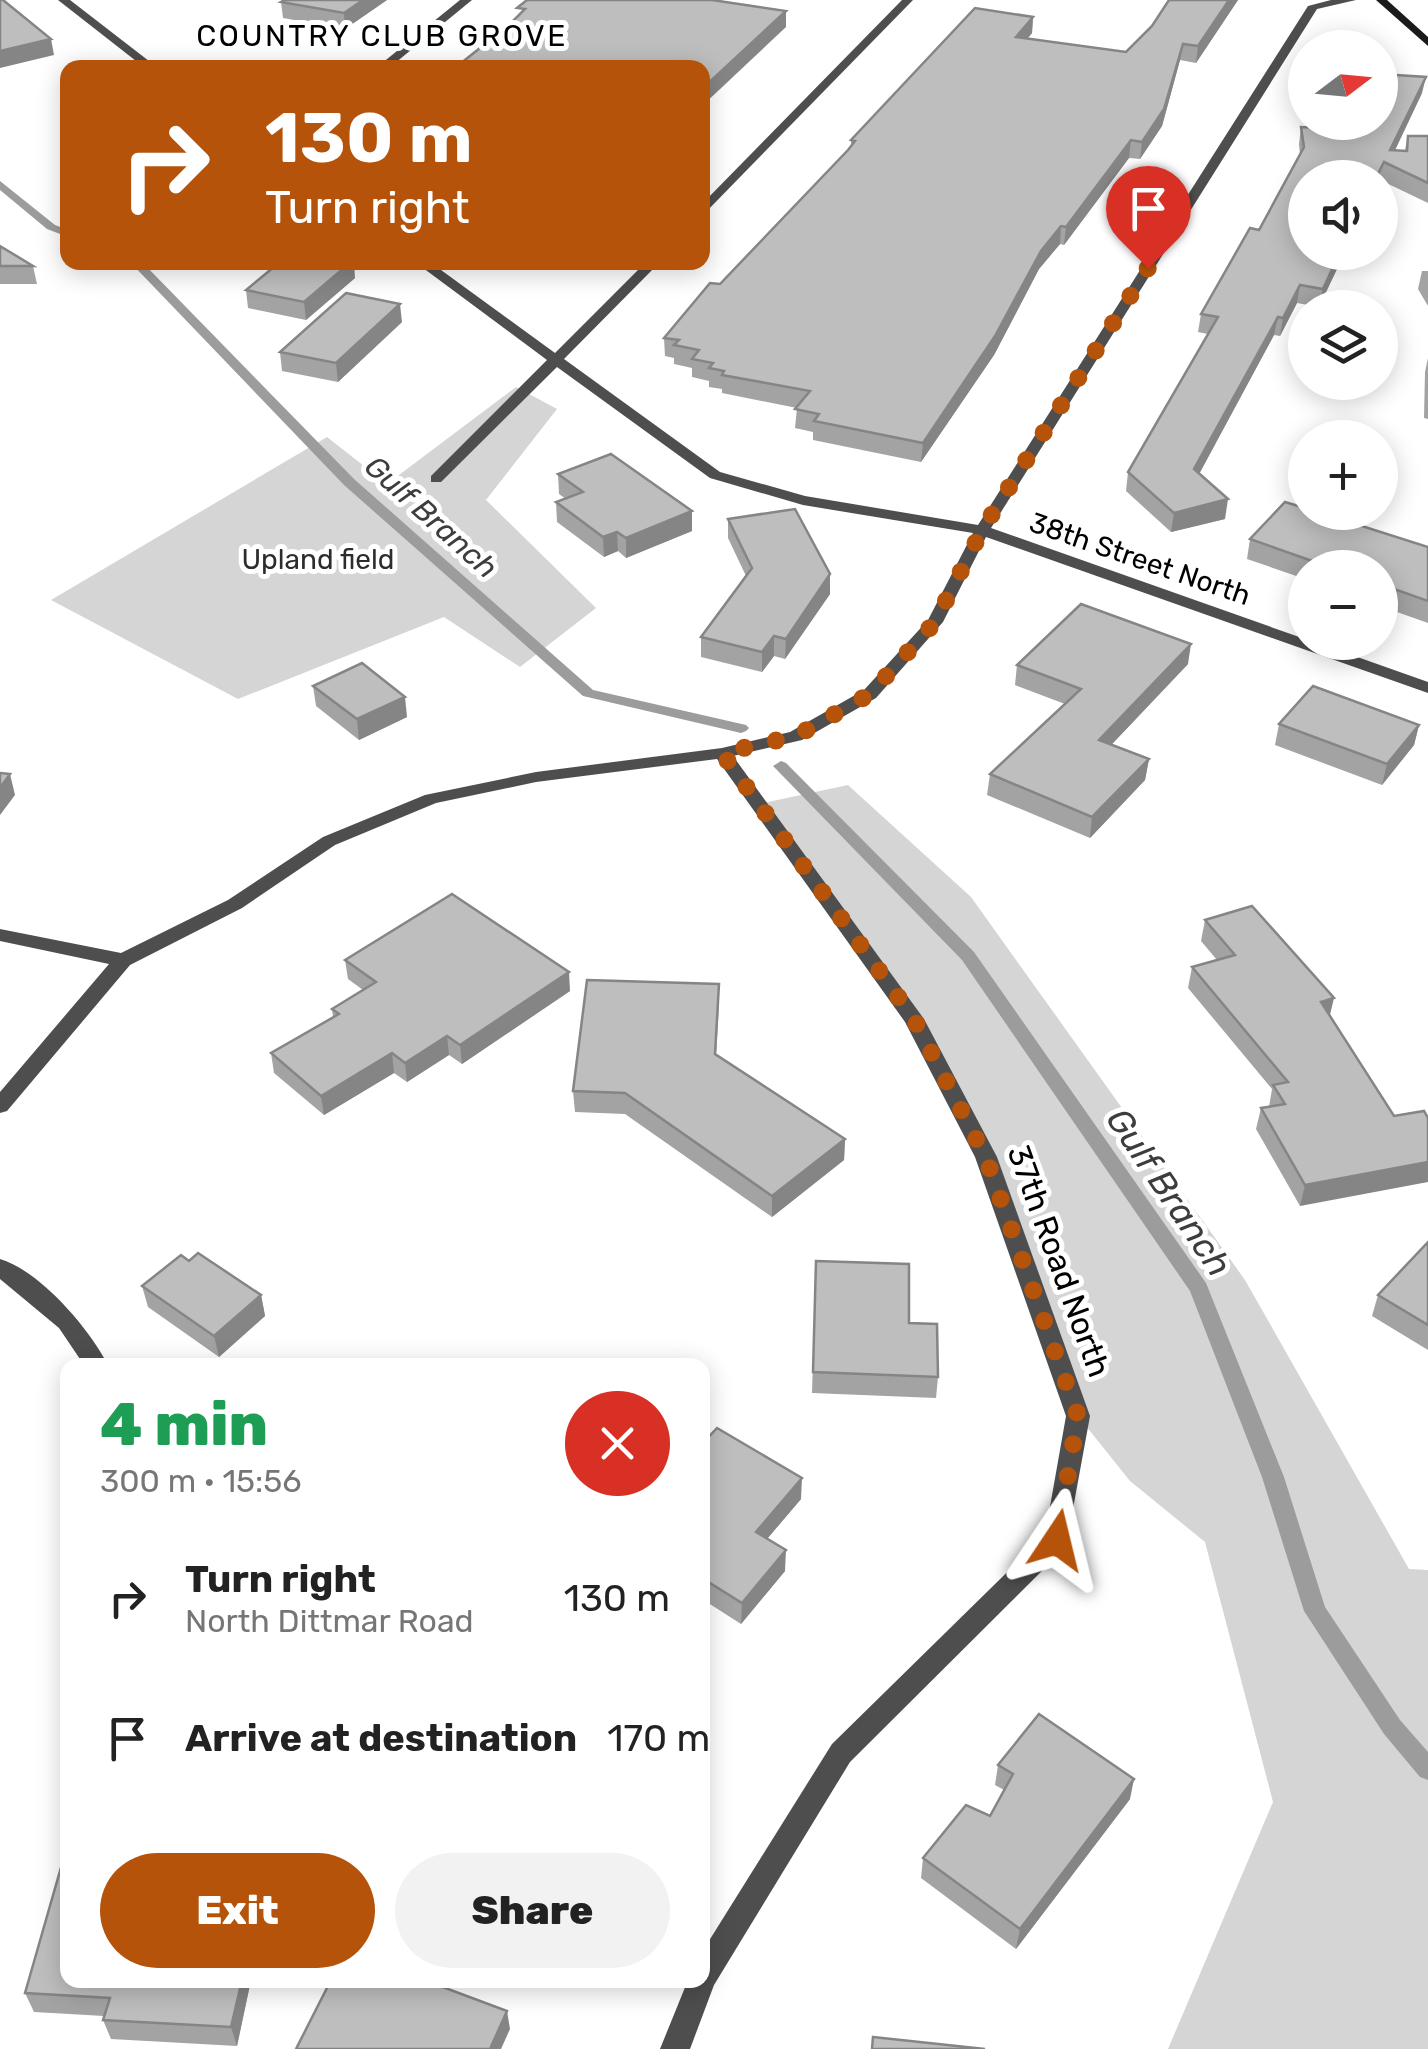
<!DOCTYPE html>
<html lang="en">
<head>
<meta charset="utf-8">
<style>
  body { margin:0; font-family:Rubik,sans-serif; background:#f2f2f2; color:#222; height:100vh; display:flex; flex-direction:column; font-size:38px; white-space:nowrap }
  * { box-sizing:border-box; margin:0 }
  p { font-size:32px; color:#767676 }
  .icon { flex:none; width:55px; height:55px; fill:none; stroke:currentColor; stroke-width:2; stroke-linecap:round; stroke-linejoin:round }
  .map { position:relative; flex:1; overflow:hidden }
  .sheet { position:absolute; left:60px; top:1358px; width:650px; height:630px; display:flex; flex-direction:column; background:#fff; border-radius:20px; box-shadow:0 5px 25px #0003 }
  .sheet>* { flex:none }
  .guide { position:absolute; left:60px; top:60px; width:650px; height:210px; border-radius:20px; box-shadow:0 5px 25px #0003; background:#b45309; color:#fff; overflow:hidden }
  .needle { width:65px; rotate:74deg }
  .fabs { position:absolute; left:1288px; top:30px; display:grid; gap:20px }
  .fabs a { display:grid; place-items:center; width:110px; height:110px; border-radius:50%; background:#fff; box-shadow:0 5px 25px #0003; font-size:50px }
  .pin { position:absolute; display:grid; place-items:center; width:85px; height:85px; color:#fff; margin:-102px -42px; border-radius:50% 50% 50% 0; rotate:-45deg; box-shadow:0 0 10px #0007 }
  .pin .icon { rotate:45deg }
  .me { position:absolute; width:110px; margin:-55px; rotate:10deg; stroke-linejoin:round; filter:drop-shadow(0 0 8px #0008) }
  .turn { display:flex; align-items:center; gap:35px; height:210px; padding:0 40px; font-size:45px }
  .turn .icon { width:130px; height:130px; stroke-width:2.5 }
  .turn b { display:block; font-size:70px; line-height:85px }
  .round { display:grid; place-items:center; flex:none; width:105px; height:105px; border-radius:52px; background:#f2f2f2 }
  .overview { display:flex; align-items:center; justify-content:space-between; height:170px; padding:0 40px }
  h1 { font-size:60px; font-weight:800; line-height:75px; color:#1e9e55 }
  .button { display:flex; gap:20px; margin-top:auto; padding:20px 40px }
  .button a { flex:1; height:115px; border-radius:60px; background:#b45309; color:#fff; font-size:40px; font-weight:800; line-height:115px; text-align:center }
  .button a+a { background:#f2f2f2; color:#222 }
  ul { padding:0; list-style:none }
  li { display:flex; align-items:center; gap:30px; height:140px; padding:0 40px }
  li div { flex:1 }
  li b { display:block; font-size:38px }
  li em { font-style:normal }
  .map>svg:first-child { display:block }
  .green { fill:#d5d5d5 }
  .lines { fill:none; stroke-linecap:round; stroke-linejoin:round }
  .stream { fill:#9c9c9c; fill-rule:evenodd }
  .lane { fill:#4e4e4e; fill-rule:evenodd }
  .street { fill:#4e4e4e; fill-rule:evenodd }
  .secondary { fill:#1b1b1b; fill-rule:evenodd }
  .wall { fill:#a3a3a3 }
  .shaded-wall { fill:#858585 }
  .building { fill:#bebebe; stroke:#858585; stroke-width:2.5 }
  .route { stroke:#b45309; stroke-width:18; stroke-dasharray:0 32.4 }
  .labels { text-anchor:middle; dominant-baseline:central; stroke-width:10; stroke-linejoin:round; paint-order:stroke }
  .far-park-label { font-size:28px; fill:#2c2c2c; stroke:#fff }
  .far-street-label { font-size:28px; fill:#000; stroke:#fff }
  .far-neighbourhood-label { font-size:30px; letter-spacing:2.5px; fill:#000; stroke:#fff }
  .far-water-label { font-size:30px; font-style:italic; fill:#3d3d3d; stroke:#fff }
  .street-label { font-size:32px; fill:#000; stroke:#fff }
  .water-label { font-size:35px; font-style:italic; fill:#3d3d3d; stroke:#fff }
</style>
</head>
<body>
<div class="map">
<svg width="1428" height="2049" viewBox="0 0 1428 2049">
  <rect width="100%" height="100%" fill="#fff"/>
  <g class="green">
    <path d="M516,387L557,409L486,500L596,608L520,667L444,617L238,699L51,600L327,437L387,484Z"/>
    <path d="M848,785L971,897L1245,1280L1409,1569L1428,1570V2049H1168L1273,1802L1205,1542L1130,1481L1078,1416L986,1158L914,1019L759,804Z"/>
  </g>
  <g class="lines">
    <g class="stream">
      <path d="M0,181L55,225L68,230V237L47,229L0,190Z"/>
      <path d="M130,262H142L354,479L593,690L746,725L749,728L746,731L741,733L583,696L344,485Z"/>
      <path d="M781,761L786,763L974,952L1206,1283L1284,1477L1325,1607L1400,1720L1428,1752V1780L1420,1777L1384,1734L1304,1611L1262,1477L1190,1291L962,960L776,769L773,766Z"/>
    </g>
    <path class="lane" d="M0,1259C40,1271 89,1328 108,1365H84L59,1328L0,1279Z"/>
    <g class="street">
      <path d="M58,0H70L158,68H145Z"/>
      <path d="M460,0H472L389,68H376Z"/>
      <path d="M902,0H913L702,216V204Z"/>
      <path d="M1331,0H1356L1317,9L991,528L1305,639V642H1315L1428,682V693L986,537L943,622L876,698L802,740L733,756L924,1019L997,1157L1090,1416L1066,1547L850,1762L714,1985L690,2049H660L688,1980H702V1952L832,1744L1045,1535L1066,1416L975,1157L905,1022L717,759L536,782L436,803L335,845L242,908L130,965L7,1111L0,1113V1092L109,964L0,941V929L121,953L228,900L323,837L425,795L536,772L722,748L790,732L864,690L928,620L973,533L803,505L710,478L557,367L441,482H431V476L547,360L415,262H430L555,353L646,262H660L564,359L720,472L805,496L978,525L1308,6Z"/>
    </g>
    <path class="secondary" d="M1376,0H1387L1428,37V46Z"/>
  </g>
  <g class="wall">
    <path d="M285,0H387L345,29L283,18L281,2Z"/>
    <path d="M1169,0H1238L1196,63L1180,60L1162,126L1140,159L1129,158L1064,245L1060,244L1039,269L994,355L921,462L813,440V432L795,428L797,408L722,393V389L709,387V381L692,377V368L674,364V358L665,356L664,338L720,284L851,146V140L1033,17L1032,33L1027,39L1126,52L1152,26Z"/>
    <path d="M1422,93L1395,150H1405L1408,136H1428V203L1380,180V178L1319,307L1297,303L1280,336L1274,335L1199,474L1225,519L1171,532L1126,491L1128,472L1208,334L1198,332L1201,314L1259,230L1300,155L1299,144L1301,127L1336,129L1335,122H1380Z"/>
    <path d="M0,246L33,266L37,284H0Z"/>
    <path d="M1422,271H1428V306L1418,289Z"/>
    <path d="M355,278L306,320L248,308L246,290Z"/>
    <path d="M402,322L338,382L282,371L280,352Z"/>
    <path d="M1428,358V419L1424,418L1425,372Z"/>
    <path d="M558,474L692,531L626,558L618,551L604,557L557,522L556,502L566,499L559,494Z"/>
    <path d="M728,519L830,594L785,659L774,656L762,672L701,657V637L746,576L728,538Z"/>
    <path d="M1250,539L1428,547V623L1380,606V568H1305V579L1247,559Z"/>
    <path d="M1188,664L1111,745L1149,759L1145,780L1090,838L987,795L990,774L1065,704L1015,685L1017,665Z"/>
    <path d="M313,686L407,717L359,740L316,706Z"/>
    <path d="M1279,724L1419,725L1414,745L1382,785L1275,745Z"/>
    <path d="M1205,920L1330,1015L1394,1116L1300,1206L1256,1129L1261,1108L1269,1107L1272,1089L1188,988L1192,967L1217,960L1201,941Z"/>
    <path d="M345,960L570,991L462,1064L449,1055L407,1082L394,1073L324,1115L274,1073L271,1053L333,1017L332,1009L363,990L348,979Z"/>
    <path d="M719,1006L716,1055L845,1139L844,1160L772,1217L625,1114L575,1112L573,1091Z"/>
    <path d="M1428,1242V1350L1372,1316L1378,1295Z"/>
    <path d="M189,1261L261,1295L265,1316L219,1357L148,1307L142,1286Z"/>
    <path d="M816,1261L909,1323L938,1377L936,1398L812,1393Z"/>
    <path d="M702,1444L801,1499L767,1539L785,1571L741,1624L702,1599Z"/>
    <path d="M998,1765L1130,1799L1016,1949L921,1878L923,1858L990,1816L1004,1790L995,1785Z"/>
    <path d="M68,1980H251L237,2046L111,2039L103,2020L104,2016L34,2012L25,1993Z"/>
  </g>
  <g class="shaded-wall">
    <path d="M363,0H387L345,29L344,13Z"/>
    <path d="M1229,0H1238L1196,63L1198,46Z"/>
    <path d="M786,11V27L702,106V89Z"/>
    <path d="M1033,17L1032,33L1015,54L1016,37Z"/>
    <path d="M51,39L54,55L0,68V51Z"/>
    <path d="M1183,44L1180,60L1162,126L1140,159L1142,142Z"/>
    <path d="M1426,77L1422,93L1387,167L1390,150Z"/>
    <path d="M1131,140L1129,158L1064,245L1066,227Z"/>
    <path d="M1061,226L1060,244L1039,269L994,355L921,462L923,443L1041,251Z"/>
    <path d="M1340,252H1345L1319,307L1323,289Z"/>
    <path d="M351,262H354L355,278L306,320L304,302Z"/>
    <path d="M1300,285L1297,303L1280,336L1283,318Z"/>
    <path d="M400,304L402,322L338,382L336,363Z"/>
    <path d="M1278,317L1274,335L1191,489L1194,469Z"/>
    <path d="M1228,499L1225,519L1171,532L1174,513Z"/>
    <path d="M692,511V531L626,558V538Z"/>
    <path d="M617,532L618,551L604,557L603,537Z"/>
    <path d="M830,574V594L785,659L786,639Z"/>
    <path d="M774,636V656L762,672V652Z"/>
    <path d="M1191,644L1188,664L1097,760L1099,740Z"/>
    <path d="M405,697L407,717L359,740L357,719Z"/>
    <path d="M1419,725L1414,745L1382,785L1387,764Z"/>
    <path d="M1149,759L1145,780L1090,838L1092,817Z"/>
    <path d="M10,774L15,795L0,815V788Z"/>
    <path d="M569,972L570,991L462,1064L460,1045Z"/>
    <path d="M1334,998L1329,1019L1321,1002Z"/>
    <path d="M447,1036L449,1055L407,1082L405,1063Z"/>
    <path d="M392,1053L394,1073L324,1115L321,1096Z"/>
    <path d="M845,1139L844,1160L772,1217V1196Z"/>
    <path d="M1428,1162V1182L1300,1206L1305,1185Z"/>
    <path d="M261,1295L265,1316L219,1357L214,1336Z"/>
    <path d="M802,1478L801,1499L755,1553L756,1532Z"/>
    <path d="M786,1550L785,1571L741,1624L742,1603Z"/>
    <path d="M1134,1779L1130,1799L1016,1949L1020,1929Z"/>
    <path d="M242,1980H251L237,2046L231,2027Z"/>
    <path d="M507,2011L510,2029L501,2049H490Z"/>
  </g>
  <g class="building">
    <path d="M0,0H3L51,39L0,51Z"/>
    <path d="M285,0H363L344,13L281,2Z"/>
    <path d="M527,0H712L786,11L702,89V68H455L511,23L525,9L517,8Z"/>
    <path d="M1169,0H1229L1198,46L1183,44L1164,109L1142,142L1131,140L1066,227L1061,226L1041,251L995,336L923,443L814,421L819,414L795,409L810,391L722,375L724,371L709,368L713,363L692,359L699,350L674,345L679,340L664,338L710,283L720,284L848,150L855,141L851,140L975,8L1033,17L1016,37L1126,52L1152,26Z"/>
    <path d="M1380,74L1426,77L1390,150L1407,151L1408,136H1428V183L1384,162L1376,178H1305V252H1340L1323,289L1300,285L1283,318L1278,317L1194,469L1228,499L1174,513L1128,472L1218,317L1201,314L1250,228L1259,230L1304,147L1301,127L1341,129L1340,122H1380Z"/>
    <path d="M0,246L33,266H0Z"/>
    <path d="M280,262H351L304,302L246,290Z"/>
    <path d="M346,293L400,304L336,363L280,352Z"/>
    <path d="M611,454L692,511L626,538L617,532L603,537L556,502L583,492L558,474Z"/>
    <path d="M1285,502L1305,508V512H1318L1428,547V601L1380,584V568H1332L1250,539Z"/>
    <path d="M795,509L830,574L786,639L774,636L762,652L701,637L752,568L728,519Z"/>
    <path d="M1081,604L1191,644L1099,740L1149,759L1092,817L990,774L1081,689L1017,665Z"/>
    <path d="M362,663L405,697L357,719L313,686Z"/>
    <path d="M1313,686L1419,725L1387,764L1279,724Z"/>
    <path d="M0,773L10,774L0,788Z"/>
    <path d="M452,894L569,972L460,1045L447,1036L405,1063L392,1053L321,1096L271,1053L339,1014L332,1009L376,982L345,960Z"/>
    <path d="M1252,906L1334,998L1321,1002L1394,1116L1424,1111L1428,1118V1162L1305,1185L1261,1108L1285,1104L1273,1085L1288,1082L1192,967L1235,955L1205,920Z"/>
    <path d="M587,980L719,984L715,1054L845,1139L772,1196L625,1093L573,1091Z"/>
    <path d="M1428,1242V1325L1378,1295Z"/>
    <path d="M198,1253L261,1295L214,1336L142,1286L181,1255L189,1261Z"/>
    <path d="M816,1261L909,1264V1323L937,1324L938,1377L813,1372Z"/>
    <path d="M717,1428L802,1478L756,1532L786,1550L742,1603L702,1578V1444Z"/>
    <path d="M1039,1714L1134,1779L1020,1929L923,1858L966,1805L990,1816L1013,1774L998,1765Z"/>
    <path d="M66,1850L68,1851V1980H242L231,2027L103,2020L110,1998L25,1993Z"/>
    <path d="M331,1980H424L507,2011L490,2049H296Z"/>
    <path d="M873,2037L985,2049H872Z"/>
  </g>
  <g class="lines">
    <path class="route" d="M1057,1540L1078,1416L986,1158L914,1019L722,753L796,736L870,694L935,622L982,530L1148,268"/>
  </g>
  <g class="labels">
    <g class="far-park-label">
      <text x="318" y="559">Upland field</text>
    </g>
    <g class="far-street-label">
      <text transform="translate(1140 559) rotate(19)">38th Street North</text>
    </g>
    <g class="far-neighbourhood-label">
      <text x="382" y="36">COUNTRY CLUB GROVE</text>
    </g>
    <g class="far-water-label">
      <text transform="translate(431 517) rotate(42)">Gulf Branch</text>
    </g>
    <g class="street-label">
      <text transform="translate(1059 1261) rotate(70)">37th Road North</text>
    </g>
    <g class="water-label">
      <text transform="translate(1169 1192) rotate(56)">Gulf Branch</text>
    </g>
  </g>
</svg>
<div class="fabs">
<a><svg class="needle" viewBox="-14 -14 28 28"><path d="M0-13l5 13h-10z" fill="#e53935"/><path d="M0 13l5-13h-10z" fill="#767676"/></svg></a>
<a><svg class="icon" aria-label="sound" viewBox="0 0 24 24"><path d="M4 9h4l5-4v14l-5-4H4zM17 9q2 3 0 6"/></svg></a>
<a><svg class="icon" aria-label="layers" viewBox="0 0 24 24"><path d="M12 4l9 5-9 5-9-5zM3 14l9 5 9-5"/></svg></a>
<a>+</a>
<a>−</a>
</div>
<div class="pin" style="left:1148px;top:268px;background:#d93025"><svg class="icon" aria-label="arrive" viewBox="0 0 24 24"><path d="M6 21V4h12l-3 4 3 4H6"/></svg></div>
<svg class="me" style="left:1057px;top:1540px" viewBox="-20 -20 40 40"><path d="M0-17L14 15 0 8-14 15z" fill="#b45309" stroke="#fff" stroke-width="4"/></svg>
<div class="guide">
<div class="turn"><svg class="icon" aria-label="right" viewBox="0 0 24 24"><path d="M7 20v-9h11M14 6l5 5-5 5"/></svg><div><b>130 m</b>Turn right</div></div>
</div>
<section class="sheet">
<div class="overview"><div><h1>4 min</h1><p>300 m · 15:56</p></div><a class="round" style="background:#d93025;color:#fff"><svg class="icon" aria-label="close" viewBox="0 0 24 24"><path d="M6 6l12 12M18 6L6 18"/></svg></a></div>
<ul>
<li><svg class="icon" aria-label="right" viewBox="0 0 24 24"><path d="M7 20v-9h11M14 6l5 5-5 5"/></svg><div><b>Turn right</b><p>North Dittmar Road</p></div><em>130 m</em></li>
<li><svg class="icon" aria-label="arrive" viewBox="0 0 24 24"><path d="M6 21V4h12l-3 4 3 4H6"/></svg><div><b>Arrive at destination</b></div><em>170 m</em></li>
</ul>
<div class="button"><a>Exit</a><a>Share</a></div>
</section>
</div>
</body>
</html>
